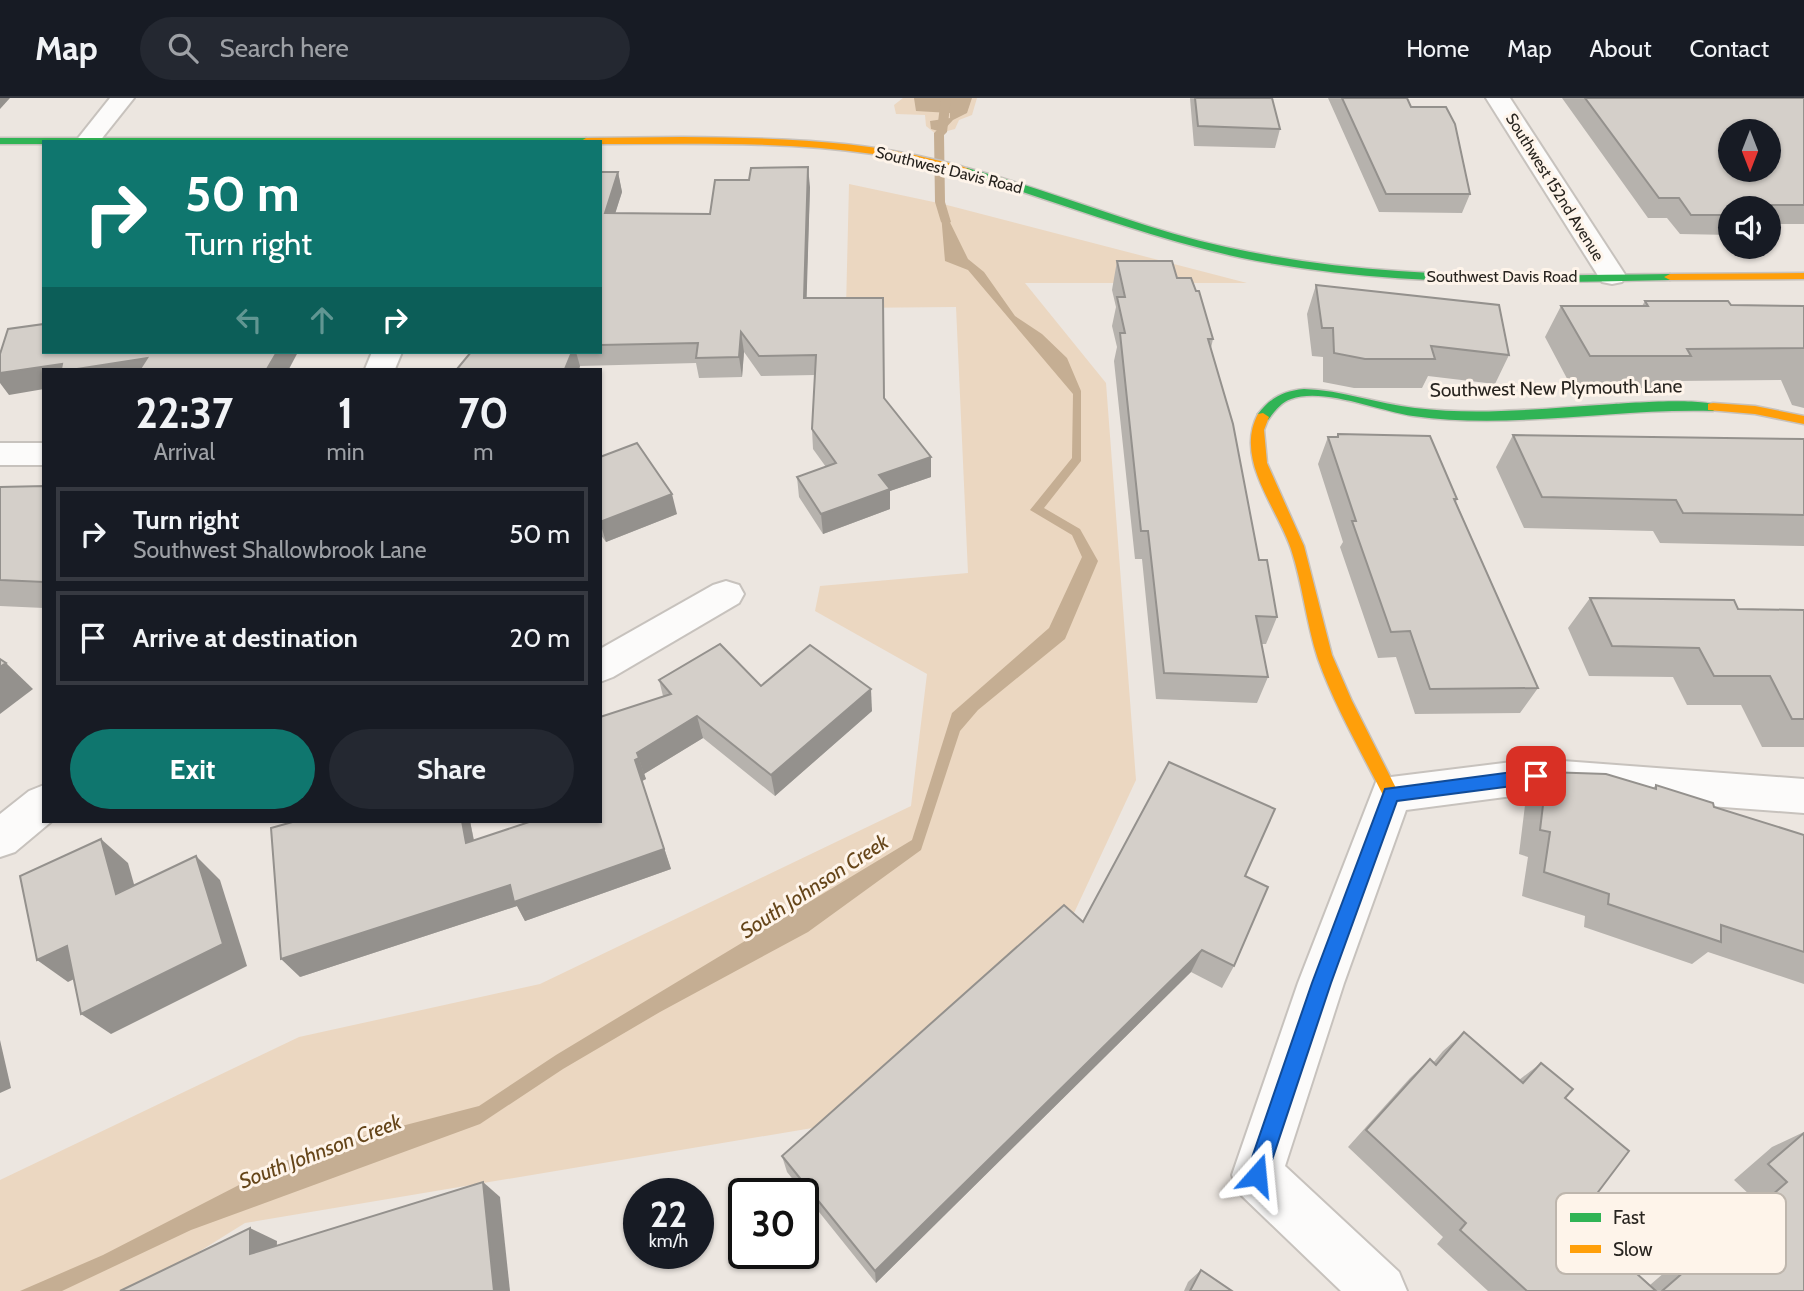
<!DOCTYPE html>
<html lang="en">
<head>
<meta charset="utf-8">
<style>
  body { margin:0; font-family:Cabin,sans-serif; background:#242831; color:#f1f3f6; height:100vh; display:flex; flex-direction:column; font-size:26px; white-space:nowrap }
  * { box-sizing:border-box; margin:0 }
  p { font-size:23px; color:#9ea1a6 }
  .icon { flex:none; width:38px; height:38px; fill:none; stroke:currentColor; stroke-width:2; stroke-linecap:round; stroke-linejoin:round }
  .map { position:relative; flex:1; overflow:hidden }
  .panel { position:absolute; left:42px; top:270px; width:560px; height:455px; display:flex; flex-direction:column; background:#171b24; border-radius:0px; box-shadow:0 2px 5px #0004 }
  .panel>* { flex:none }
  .top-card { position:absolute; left:42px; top:42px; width:560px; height:214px; border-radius:0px; box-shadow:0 2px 5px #0004; background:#0f766e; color:#fff; overflow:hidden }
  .needle { width:46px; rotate:180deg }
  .buttons { position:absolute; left:1718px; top:21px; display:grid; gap:14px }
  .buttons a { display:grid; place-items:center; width:63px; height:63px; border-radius:50%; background:#171b24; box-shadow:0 2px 5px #0004; font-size:35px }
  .speed { position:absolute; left:623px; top:1080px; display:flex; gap:14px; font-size:35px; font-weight:700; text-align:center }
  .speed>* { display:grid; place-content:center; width:91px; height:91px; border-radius:50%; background:#171b24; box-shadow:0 2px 5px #0004; line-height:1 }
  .speed small { font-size:18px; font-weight:400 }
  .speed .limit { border:4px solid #111; border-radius:10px; background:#fff; color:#111 }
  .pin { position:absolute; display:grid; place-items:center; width:60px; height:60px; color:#fff; margin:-30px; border-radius:14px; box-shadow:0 4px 10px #0006 }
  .me { position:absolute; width:77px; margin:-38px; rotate:18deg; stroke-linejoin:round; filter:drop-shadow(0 0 5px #0008) }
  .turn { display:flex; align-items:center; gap:24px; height:147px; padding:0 28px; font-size:32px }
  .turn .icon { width:91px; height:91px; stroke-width:2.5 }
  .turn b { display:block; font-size:49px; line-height:60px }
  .lanes { display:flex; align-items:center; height:66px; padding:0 28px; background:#0003; justify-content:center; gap:35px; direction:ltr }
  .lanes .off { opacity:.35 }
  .eta { display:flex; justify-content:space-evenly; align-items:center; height:119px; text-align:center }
  .eta b { font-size:42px; font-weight:700; line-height:49px }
  .primary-button { display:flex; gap:14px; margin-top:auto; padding:14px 28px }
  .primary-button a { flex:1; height:80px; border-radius:42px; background:#0f766e; color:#fff; font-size:28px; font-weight:700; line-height:80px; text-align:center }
  .primary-button a+a { background:#242831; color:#f1f3f6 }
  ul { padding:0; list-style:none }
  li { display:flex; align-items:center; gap:21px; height:94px; margin:0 14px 10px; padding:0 14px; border:4px solid #363941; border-radius:0px }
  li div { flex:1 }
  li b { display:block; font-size:26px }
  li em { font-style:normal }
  header { display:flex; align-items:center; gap:42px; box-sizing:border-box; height:98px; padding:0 35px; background:#171b24; border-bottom:2px solid #363941 }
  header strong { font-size:33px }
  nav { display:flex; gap:38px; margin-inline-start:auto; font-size:24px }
  .search { width:490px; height:63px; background:#242831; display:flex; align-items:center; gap:18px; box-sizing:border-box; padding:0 24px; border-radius:38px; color:#9ea1a6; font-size:26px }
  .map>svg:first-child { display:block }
  .green { fill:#ebd7c1 }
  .water { fill:#c5ae93 }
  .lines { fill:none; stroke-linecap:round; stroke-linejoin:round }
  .stream { fill:#c5ae93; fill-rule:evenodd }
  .street-casing { stroke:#c7c2bd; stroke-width:4 }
  .fast-casing { stroke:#c7c2bd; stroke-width:3 }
  .slow-casing { stroke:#c7c2bd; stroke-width:3 }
  .street { fill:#fcfbfa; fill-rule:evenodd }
  .fast { fill:#30b455; fill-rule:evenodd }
  .slow { fill:#ff9f0a; fill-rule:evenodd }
  .wall { fill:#b6b2ad }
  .shaded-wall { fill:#94918d }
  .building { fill:#d4cfc9; stroke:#94918d; stroke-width:2; fill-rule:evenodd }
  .route { fill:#1a73e8; stroke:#114b97; stroke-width:2 }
  .labels { text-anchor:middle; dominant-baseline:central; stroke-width:6; stroke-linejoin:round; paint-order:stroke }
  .far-street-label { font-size:16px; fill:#292520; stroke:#fef4ea }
  .street-label { font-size:19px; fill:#292520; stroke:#fef4ea }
  .water-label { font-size:21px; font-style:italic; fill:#654519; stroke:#fef4ea }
  .key { fill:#fef4ea; stroke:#beb6ad; stroke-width:2 }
  .key-label { font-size:19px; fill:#292520 }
</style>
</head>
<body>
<header>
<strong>Map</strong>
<div class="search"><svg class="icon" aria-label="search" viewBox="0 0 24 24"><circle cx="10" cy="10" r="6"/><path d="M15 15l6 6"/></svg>Search here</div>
<nav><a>Home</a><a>Map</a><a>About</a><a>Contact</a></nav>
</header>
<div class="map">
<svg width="1804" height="1193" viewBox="0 0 1804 1193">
  <rect width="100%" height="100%" fill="#ece6e0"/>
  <g class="green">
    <path d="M903,0H977L972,17L959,22L955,31L936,36L926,28L925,17L896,16L894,7Z"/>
    <path d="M849,86L943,106L1247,185H1025L1106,285L1136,682L1067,830L848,1024L245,1125L136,1193H0V1082L299,939L540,886L911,708L927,576L815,513L820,488L968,475L956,209L846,210Z"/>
  </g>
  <g class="water">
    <path d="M914,0H972L967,15L953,22L942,34L931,31L930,23L950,20V15L916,13Z"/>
    <path d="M940,104L968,161L984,174L1015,218L1042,236L1067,260L1081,293V363L1044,410L1080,431L1098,463L1065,541L978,612L960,633L921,752L808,834L660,914L563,971L480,1026L191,1132L62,1193H20L103,1157L305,1053L479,1008L556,957L912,742L952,615L1049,530L1082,459L1072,437L1030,412L1072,360L1073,296L968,172L945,163Z"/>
  </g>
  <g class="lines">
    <path class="stream" d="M941,0H951L947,34L944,37L945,104L951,124L946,127L941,124L935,104L934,35L937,32Z"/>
    <g class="street-casing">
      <g id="street">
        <path d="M110,0H134L99,44H75Z"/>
        <path d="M1486,0H1510L1626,178L1622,184L1612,186L1602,184Z"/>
        <path d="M372,254H402L395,271H365Z"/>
        <rect x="0" y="345" width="44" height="22"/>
        <path d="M726,483L739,487L744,496L739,505L613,579L600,584V551L713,487Z"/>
        <path d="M1536,661L1804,681V715L1536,695L1406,712L1344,885L1285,1068L1399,1174L1407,1193H1341L1239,1095L1232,1077L1298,885L1376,684L1391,679Z"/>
        <path d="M44,687V723H52L15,754L0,759V716L29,693Z"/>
      </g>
    </g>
    <g class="fast-casing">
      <g id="fast">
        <path d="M0,40H586L591,43L44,44V46H0Z"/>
        <path d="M967,70C1054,93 1138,130 1226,149C1376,182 1518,178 1670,176L1676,179L1670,182C1525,185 1386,189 1242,160C1147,140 1056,103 963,75L962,73Z"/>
        <path d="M1304,291C1342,292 1378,306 1415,310C1481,318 1548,310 1614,306C1632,305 1708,299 1719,309L1713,313C1613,310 1512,332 1413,318C1379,313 1323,289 1291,301C1281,304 1274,314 1268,322H1258V316C1271,299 1284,293 1304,291Z"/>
      </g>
    </g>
    <g class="slow-casing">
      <g id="slow">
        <path d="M682,39C767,40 853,41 936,62C948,65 963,67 972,73L967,76C936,68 905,60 873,56C783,43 691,46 600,46V44L581,43L586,40Z"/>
        <path d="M1804,175V181L1670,182L1664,179L1670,176Z"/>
        <path d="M1713,305L1755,308L1804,318V326L1755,316L1708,312V306Z"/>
        <path d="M1263,315L1269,319L1264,332L1267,365L1304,448L1332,557L1352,603L1399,696L1397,701L1391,703L1385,701C1362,655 1335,609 1318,561C1306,525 1303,487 1291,451C1277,409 1234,361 1258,316Z"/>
      </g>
    </g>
    <use href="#street" class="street"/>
    <use href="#fast" class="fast"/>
    <use href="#slow" class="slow"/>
  </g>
  <g class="wall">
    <path d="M1190,0H1272L1280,31L1275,50L1194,48Z"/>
    <path d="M1328,0H1407L1411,9L1470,96L1462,115L1379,114Z"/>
    <path d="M1562,0H1804V126H1769V110H1731V137L1680,136L1667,120H1648Z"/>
    <path d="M600,74H618L622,94L615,115L710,116L810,89L806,200L884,300L931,379L890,393V411L823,436L799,399L797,379L826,369L813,351L812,331L815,277L761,278L744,254L742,279L699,280L696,265L580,268L579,271H457L469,256L456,254H600Z"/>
    <path d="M1117,163L1177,180L1213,241L1211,250L1259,462L1277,519L1266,546H1261L1268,579L1257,605L1156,601L1142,461H1135L1114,263L1117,249L1112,228L1116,209L1112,192Z"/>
    <path d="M1316,187L1509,257L1495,286L1428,278L1422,290H1354L1323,284V259L1312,258L1307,216Z"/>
    <path d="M1645,203L1731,207L1804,208V310L1792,307L1781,282L1675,283L1671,290H1572L1545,239L1561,208H1642Z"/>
    <path d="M1338,336L1457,401L1456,404L1538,590L1520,615L1415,616L1396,559L1378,560L1340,449L1343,444L1318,366L1328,339H1336Z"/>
    <path d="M1513,337L1804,341V448L1660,445L1653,433L1524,430L1496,369Z"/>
    <path d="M600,359L677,416L606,444L600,436Z"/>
    <path d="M44,388V510L0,508V389Z"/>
    <path d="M1590,500L1738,511L1804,512V649H1762L1741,607H1687L1673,579L1589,578L1568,530Z"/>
    <path d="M659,582L761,588L872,613L775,698L703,640L644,676L646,681L642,683L671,771L525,823L517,808L300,879L470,723L474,742L600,723L663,598Z"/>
    <path d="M1547,674L1653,690L1656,687L1714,709L1804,737V886L1708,854L1692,866L1584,829L1585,818L1522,798L1528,759L1519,756L1526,699Z"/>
    <path d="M1245,778L1234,868L1222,890L1191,874L876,1185L787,1074L782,1058L1083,824Z"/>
    <path d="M1464,934L1519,982L1541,965L1565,1000L1577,1122L1650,1187L1752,1099L1734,1082L1772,1049L1804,1034V1193H1488L1437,1146L1443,1139L1348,1049L1410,980L1430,961L1433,965L1443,953Z"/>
    <path d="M1201,1172L1232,1193H1184L1188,1184Z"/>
  </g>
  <g class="shaded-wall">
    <path d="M0,0H10L0,11Z"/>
    <path d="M808,69L810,89L806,221L804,200Z"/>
    <path d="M618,74L622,94L609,135L605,115Z"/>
    <path d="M741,234L744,254L742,279L739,259Z"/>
    <path d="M277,254H298L289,271H267Z"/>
    <path d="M572,254H576L580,268L579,271H565Z"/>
    <path d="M147,260L154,271H77Z"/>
    <path d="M62,266L66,271H44V291L9,297L0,285V275Z"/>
    <path d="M931,359V379L890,393V411L823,436L821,416L879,377Z"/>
    <path d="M672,396L677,416L606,444L600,424Z"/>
    <path d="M6,565L33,591L0,616V569Z"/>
    <path d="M871,591L872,613L775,698L771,677Z"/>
    <path d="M697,618L703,640L644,676L637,655Z"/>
    <path d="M639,660L646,681L642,683L671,771L525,823L517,808L300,879L281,861L510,787L635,662Z"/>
    <path d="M462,723H470L478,765L466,745Z"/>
    <path d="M101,741L128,765L143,818L116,796Z"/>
    <path d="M196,758L220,782L247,868L111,936L81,916Z"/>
    <path d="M67,848L97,870L68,884L37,862Z"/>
    <path d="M1202,852L1191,874L876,1185L875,1173Z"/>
    <path d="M0,942L11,990L0,995Z"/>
    <path d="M483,1084L500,1099L510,1193H494Z"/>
    <path d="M250,1130L277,1143L276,1169L250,1156Z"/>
  </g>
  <g class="building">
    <path d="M1195,0H1272L1280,31L1198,28Z"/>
    <path d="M1342,0H1407L1411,9H1446L1455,26L1470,96H1386Z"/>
    <path d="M1585,0H1804V107H1753L1756,110H1731V117H1691L1679,100H1659ZM1731,33H1769V72H1731Z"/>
    <path d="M808,69L804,200H883L884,300L931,359L879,377L890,391L821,416L797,379L836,365L812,331L816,257L759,258L741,234L739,259L696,260L698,245L600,247V74H618L605,115L710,116L715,82H749L751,70Z"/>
    <path d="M1117,163H1172L1177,180H1191L1196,193H1199L1213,241H1208L1233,326L1259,462H1267L1277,519L1256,518L1268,579L1164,575L1148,433H1141L1120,235H1125L1117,199H1125Z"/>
    <path d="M1316,187L1499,207L1509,257L1431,248L1435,261H1365L1334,255L1333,230H1322Z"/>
    <path d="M1645,203H1728L1731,207L1804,208V250L1687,251L1691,258H1590L1561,208H1648Z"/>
    <path d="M44,226V254H277L267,271H140L147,260L77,271H61L62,266L0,275V256L8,231Z"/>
    <path d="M471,254H572L565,271H457Z"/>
    <path d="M1338,336L1430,338L1457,401H1454L1538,590L1430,591L1410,533L1391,534L1352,423H1356L1328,339H1338Z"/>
    <path d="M1513,337L1804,341V417L1683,415L1676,402L1542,399Z"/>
    <path d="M637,345L672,396L600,424V359Z"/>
    <path d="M44,388V484L0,482V389Z"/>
    <path d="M1590,500L1734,502L1738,511L1804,512V621H1792L1770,578H1714L1699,550L1612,548Z"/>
    <path d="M720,546L761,588L810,547L871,591L771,677L697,618L637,655L639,660L635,662L664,751L514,804L510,787L281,861L271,730L296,723H462L466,745L532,723H600V619L671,596L659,582Z"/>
    <path d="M0,561L6,565L0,569Z"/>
    <path d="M1169,664L1275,711L1245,778L1268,789L1234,868L1202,852L875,1173L782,1058L1064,807L1083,824Z"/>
    <path d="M1547,674L1606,676L1656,691V687L1713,705L1714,709L1804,737V854L1721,827V844L1608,806L1609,796L1544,774L1550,734L1540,732Z"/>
    <path d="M101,741L116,796L196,758L223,846L81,916L67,848L37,862L20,778Z"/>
    <path d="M1464,934L1523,985L1541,965L1573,991L1565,1000L1629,1053L1577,1122L1656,1193H1527L1460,1132L1466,1125L1366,1032L1430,961L1436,967Z"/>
    <path d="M1804,1035V1193H1662L1787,1084L1768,1066Z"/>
    <path d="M483,1084L494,1193H120L250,1130V1156Z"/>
    <path d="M1201,1172L1232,1193H1190Z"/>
  </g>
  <path class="route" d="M1536,671L1542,673L1544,678L1542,683L1536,685L1397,703L1331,885L1267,1077L1264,1085L1257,1088L1249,1085L1246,1077L1312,885L1385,691Z"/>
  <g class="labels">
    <g class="far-street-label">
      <text transform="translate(949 72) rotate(14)">Southwest Davis Road</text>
      <text transform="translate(1555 89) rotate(58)">Southwest 152nd Avenue</text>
      <text x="1502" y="178">Southwest Davis Road</text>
    </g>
    <g class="street-label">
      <text transform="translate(1556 290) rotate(-1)">Southwest New Plymouth Lane</text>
    </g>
    <g class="water-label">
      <text transform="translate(814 788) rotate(-33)">South Johnson Creek</text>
      <text transform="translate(320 1053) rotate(-21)">South Johnson Creek</text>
    </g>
  </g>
  <rect x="1556" y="1095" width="230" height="81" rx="10" class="key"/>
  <rect x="1570" y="1115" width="31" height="9" fill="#30b455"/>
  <rect x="1570" y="1147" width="31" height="8" fill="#ff9f0a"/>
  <g class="key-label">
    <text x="1613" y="1126">Fast</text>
    <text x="1613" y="1158">Slow</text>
  </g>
</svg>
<div class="buttons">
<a><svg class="needle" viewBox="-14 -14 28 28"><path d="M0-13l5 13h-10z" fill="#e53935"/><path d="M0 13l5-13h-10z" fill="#9ea1a6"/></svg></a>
<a><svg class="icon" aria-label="sound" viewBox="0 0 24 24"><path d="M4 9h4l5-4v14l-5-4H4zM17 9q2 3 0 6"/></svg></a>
</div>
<div class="speed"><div>22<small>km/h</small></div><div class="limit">30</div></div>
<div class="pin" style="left:1536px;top:678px;background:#d93025"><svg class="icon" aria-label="arrive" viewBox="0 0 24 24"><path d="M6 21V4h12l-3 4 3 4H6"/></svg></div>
<svg class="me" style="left:1257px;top:1077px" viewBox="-20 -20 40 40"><path d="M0-17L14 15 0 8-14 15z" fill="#1a73e8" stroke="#fff" stroke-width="4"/></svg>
<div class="top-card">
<div class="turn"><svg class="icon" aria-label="right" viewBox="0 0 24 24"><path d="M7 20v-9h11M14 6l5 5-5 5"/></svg><div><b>50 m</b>Turn right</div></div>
<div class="lanes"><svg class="icon off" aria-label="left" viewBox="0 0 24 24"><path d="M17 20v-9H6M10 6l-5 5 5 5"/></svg><svg class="icon off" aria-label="ahead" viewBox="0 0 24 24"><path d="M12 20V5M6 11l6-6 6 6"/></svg><svg class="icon" aria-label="right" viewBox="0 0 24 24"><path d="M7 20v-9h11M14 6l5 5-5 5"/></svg></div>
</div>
<section class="panel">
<div class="eta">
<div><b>22:37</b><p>Arrival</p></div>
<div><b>1</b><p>min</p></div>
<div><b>70</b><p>m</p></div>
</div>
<ul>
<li><svg class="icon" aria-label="right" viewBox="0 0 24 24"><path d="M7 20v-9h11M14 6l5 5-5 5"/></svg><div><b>Turn right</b><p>Southwest Shallowbrook Lane</p></div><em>50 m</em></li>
<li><svg class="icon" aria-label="arrive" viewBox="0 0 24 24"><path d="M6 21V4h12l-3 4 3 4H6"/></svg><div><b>Arrive at destination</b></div><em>20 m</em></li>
</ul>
<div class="primary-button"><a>Exit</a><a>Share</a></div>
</section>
</div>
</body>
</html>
